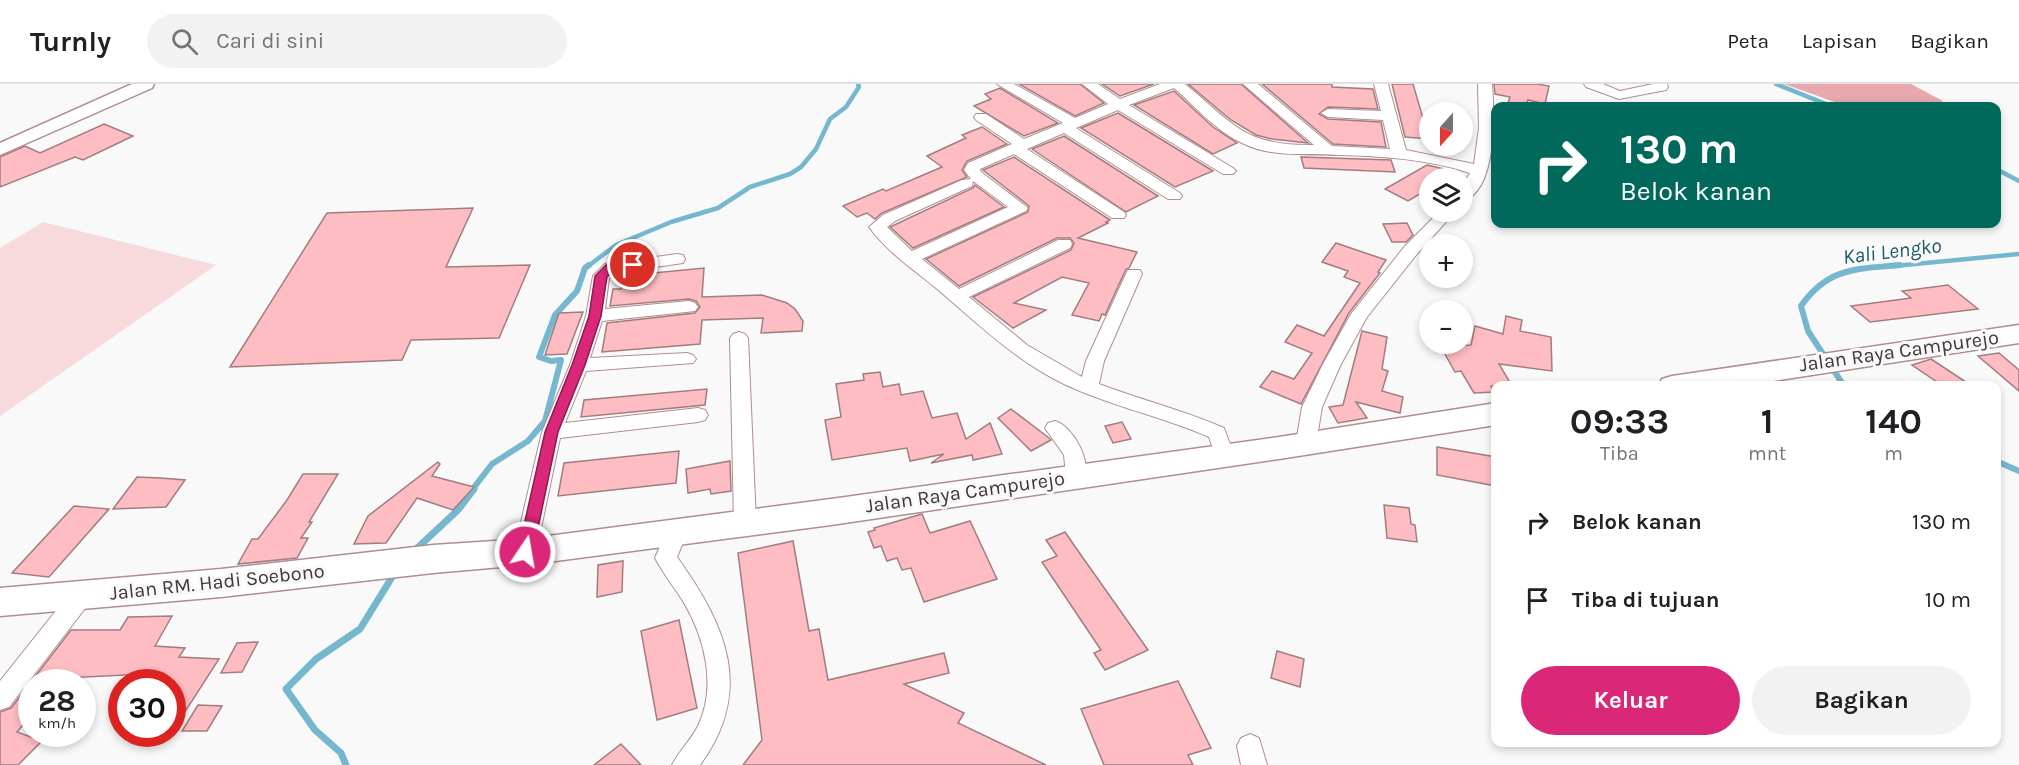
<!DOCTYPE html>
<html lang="id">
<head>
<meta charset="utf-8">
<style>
  body { margin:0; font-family:Karla,sans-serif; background:#f2f2f2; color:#202124; height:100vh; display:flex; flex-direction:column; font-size:22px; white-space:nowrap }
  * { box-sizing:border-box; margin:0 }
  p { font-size:20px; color:#757577 }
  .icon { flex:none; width:33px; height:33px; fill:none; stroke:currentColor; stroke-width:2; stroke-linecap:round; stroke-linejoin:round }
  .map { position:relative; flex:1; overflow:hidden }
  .details { position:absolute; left:1491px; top:297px; width:510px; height:366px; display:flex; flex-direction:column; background:#fff; border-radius:12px; box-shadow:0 3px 9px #0003 }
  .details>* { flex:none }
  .hud { position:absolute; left:1491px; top:18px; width:510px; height:126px; border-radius:12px; box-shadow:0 3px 9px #0003; background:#00695c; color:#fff; overflow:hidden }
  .needle { width:39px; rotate:201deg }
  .buttons { position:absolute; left:1419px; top:18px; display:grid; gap:12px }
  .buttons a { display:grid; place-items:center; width:54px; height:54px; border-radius:50%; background:#fff; box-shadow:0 3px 9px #0003; font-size:30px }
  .speed { position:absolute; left:18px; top:585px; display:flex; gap:12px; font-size:30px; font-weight:700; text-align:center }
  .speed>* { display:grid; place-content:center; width:78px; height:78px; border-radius:50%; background:#fff; box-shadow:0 3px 9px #0003; line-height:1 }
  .speed small { font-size:15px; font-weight:400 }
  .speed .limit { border:9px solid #d22; background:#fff; color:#111 }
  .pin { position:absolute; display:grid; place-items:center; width:51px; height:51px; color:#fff; margin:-26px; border:3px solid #fff; border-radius:50%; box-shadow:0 2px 6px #0007 }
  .me { position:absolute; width:66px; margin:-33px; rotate:12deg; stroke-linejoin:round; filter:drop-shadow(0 0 4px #0008) }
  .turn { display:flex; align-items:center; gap:21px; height:126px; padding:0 30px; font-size:27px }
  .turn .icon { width:78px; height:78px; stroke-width:2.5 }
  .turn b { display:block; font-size:42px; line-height:51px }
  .eta { display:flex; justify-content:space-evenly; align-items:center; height:102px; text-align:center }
  .eta b { font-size:36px; font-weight:700; line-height:42px }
  .button { display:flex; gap:12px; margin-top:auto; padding:12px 30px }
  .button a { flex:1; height:69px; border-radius:36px; background:#db2777; color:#fff; font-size:24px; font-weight:700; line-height:69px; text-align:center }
  .button a+a { background:#f2f2f2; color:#202124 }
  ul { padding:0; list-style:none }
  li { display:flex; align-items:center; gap:18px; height:78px; padding:0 30px }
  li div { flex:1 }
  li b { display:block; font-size:22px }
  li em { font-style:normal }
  header { display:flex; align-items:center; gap:36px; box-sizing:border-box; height:84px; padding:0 30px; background:#fff; border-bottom:2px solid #e0e0e0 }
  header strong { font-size:28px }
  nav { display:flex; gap:33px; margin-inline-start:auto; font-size:21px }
  .search { width:420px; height:54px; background:#f2f2f2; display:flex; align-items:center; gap:15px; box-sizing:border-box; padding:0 21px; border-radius:33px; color:#757577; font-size:22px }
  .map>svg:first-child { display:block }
  .green { fill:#f9dadc }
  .forest { fill:#e8a8ad }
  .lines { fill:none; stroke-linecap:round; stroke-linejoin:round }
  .stream-far2 { stroke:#74b7cf; stroke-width:4.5 }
  .stream-far1 { stroke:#74b7cf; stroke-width:6 }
  .stream { stroke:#74b7cf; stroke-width:7 }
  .building { fill:#febdc2; stroke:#a17d7f; stroke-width:1.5 }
  .minor-casing { stroke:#b28d8f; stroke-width:2 }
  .tertiary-casing { stroke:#b28d8f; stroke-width:3 }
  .primary-casing { stroke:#b28d8f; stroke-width:3 }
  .minor { fill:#fff; fill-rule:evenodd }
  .tertiary { fill:#fff; fill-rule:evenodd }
  .primary { fill:#fff; fill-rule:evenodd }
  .route { fill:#db2777; stroke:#8e194d; stroke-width:1.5 }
  .labels { text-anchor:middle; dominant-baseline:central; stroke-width:6; stroke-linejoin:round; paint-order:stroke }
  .street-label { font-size:20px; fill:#463637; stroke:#f9f9f9 }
  .water-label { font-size:21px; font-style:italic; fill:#23596b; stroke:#f9f9f9 }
</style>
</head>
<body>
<header>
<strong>Turnly</strong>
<div class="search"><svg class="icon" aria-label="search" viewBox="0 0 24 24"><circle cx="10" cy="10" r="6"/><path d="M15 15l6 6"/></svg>Cari di sini</div>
<nav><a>Peta</a><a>Lapisan</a><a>Bagikan</a></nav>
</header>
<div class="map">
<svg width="2019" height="681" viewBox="0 0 2019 681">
  <rect width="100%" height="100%" fill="#f9f9f9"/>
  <path class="green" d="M43,138L216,181L0,332V164Z"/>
  <path class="forest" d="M1784,0H1911L1943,17L1936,22H1846Z"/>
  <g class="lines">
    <g class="stream-far2">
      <path d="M1776,0L1831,22"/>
      <path d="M1996,85L2019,97"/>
      <path d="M587,183L616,161L671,138L718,124L750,103L790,90L801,83L816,65L830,35L846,23L859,3L858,0"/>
      <path d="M1884,183L2019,170"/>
    </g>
    <g class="stream-far1">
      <path d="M1844,302L1808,247L1801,222C1828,183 1857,185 1900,181"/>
      <path d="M1996,377L2019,387"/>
      <path d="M472,406L492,380L528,357L545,337L561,276L551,277L539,273L555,231L577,207L585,184L589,181"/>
    </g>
    <g class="stream">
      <path d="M413,468L458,426L474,405"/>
      <path d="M346,681L341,669L315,646L286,605L316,575L360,545L394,490"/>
    </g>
  </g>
  <g class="building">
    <path d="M1019,0H1080L1104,19L1075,32Z"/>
    <path d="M1102,0H1154L1120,12Z"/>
    <path d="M1188,0H1241L1308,59L1272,55L1256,51L1231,36Z"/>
    <path d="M1262,0H1332V3L1373,5L1378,25L1328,23L1319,30L1328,35L1381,38L1386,63L1333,60Z"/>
    <path d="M1392,0H1413L1429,55L1405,53Z"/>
    <path d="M1494,0H1537L1549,2L1545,20L1528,16L1526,22H1507L1510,13L1495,10Z"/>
    <path d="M1000,4L1058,39L1024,52L974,22L991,15L985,10Z"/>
    <path d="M1174,7L1213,43L1237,59L1213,70L1134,21Z"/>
    <path d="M1118,29L1213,87L1175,103L1081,44Z"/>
    <path d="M104,40L133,52L83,76L75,73L0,103V73L25,62L40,69Z"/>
    <path d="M982,43L1007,60L967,77L962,86L967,93L882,129L875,135L867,129L857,133L843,122L883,105L886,107L942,83L927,72L966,54L962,51Z"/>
    <path d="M1064,52L1158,112L1126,128L1032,65Z"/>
    <path d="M1014,73L1110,136L1106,138L1108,139L1078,154L1137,168L1129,184L1126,185L1105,231L1102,230L1099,237L1072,231L1089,199L1062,193L1014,219L1046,226L1013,244L973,213L1071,166L1074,159L1070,154H1057L959,202L926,175L1028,128L1029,122L983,86Z"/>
    <path d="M1301,73L1391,76L1395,88L1304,84Z"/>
    <path d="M1427,81L1457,88L1446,94H1430V104L1408,117L1385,105Z"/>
    <path d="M975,101L1004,123L913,164L890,143L973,104Z"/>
    <path d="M473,124L446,183L530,181L499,254L411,256L402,276L230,283L327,129Z"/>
    <path d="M1407,139L1413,151L1406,158H1392L1383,140Z"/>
    <path d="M1336,159L1386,176L1378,188L1380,189L1349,229L1301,320L1260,303L1272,287L1294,295L1312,269L1285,258L1297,241L1324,252L1360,199L1344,193L1348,187L1322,178Z"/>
    <path d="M704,184L702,213L762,211L787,219L795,225L803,237L802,247L761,249L763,234L702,236L700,260L602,268L607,239L695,229L700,223L696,217L689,215L610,222L613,205H621L623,192Z"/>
    <path d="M1948,201L1978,225L1870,238L1851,222L1911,214L1902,207Z"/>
    <path d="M583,228L567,270L545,271L559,229Z"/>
    <path d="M1506,232L1522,236L1520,247L1551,253L1552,287L1499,280L1512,302H1491L1494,308L1474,309L1461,287L1455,288L1441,263L1471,261L1475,242L1503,250Z"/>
    <path d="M1362,247L1387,253L1382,285L1388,287L1382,307L1403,313L1400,329L1356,318L1367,334L1338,339L1329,323L1343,321Z"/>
    <path d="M1999,269L2019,286V307L1978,272Z"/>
    <path d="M1931,275L1972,302H1943L1912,281Z"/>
    <path d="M880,288L883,303L899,300L901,311L923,307L932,334L957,329L966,355L990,339L1002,370L973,376L972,371L931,379L944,370L910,377L907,364L832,376L825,336L841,333L836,300L864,296L863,290Z"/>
    <path d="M707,305L705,321L581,333L584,316Z"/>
    <path d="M1011,325L1049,354L1051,356L1031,367L998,334Z"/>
    <path d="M1122,338L1131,355L1113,359L1105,342Z"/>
    <path d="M1437,363L1496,373V402L1437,391Z"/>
    <path d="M679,367L676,399L558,412L564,379Z"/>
    <path d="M730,377L731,407L711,410L710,405L688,409L686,385Z"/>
    <path d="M438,378L440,380L432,392L474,403L453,426L417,414L386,459L354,460L368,432Z"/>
    <path d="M303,390H338L309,438H312L301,454H308L297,474L238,480L252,455H258L287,416Z"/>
    <path d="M137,393L161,394L185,396L166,423L113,425Z"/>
    <path d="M1384,421L1409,424L1411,440L1415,441L1417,458L1387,454Z"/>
    <path d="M74,422L109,425L49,493L12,489Z"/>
    <path d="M922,430L930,449L970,437L997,495L924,518L911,484L902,486L897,474L887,477L881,462L874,464L868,448L875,446L874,444Z"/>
    <path d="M1065,448L1076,464L1148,566L1105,586L1094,569L1101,566L1042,478L1057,472L1046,456Z"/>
    <path d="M793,457L809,547L819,545L828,596L944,569L949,589L904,600L964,629L958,639L1046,681H743L762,656L738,469Z"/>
    <path d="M623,477L622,508L597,513L598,481Z"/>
    <path d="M172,532L155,562L185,564L179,573L219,575L172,648V606L176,600L172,598L140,596L145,590L64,594L60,598H32V631L17,648L42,657L18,681H0V628L11,624L71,546H120L128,533Z"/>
    <path d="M679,536L697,624L657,636L641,547Z"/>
    <path d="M258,558L242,588L221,589L237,559Z"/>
    <path d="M1277,567L1304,575L1300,603L1271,594Z"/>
    <path d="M1178,597L1211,664L1188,671L1193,681H1104L1081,625Z"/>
    <path d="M198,621L222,622L207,647H182Z"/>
    <path d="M621,660L641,681H594Z"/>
  </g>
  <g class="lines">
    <g class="minor-casing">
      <g id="minor">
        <path d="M997,0H1014L1075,34L1108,20L1082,0H1098L1120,15L1160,0H1185C1235,41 1244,62 1314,61L1243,0H1258L1332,62L1390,65L1383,36L1328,33L1321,29L1328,25L1381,27L1374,0H1388L1406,66L1474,80L1479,44L1478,0H1492C1494,27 1498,108 1462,117V102L1470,89C1427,75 1383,72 1338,71C1306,69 1272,74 1242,59C1216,47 1196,23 1174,4L1129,21L1233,84L1236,87L1233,90H1223L1118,26L1076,44L1180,109L1182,112L1180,115H1168L1064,49L1027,65L1124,128L1126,131L1124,134H1112L1014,70L980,85L981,88L1028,124L1026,127L922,175L959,205L1058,156H1070L1072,160L1070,164L969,213L1027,261L1082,293L1086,277L1126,190L1128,186H1140L1142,190L1104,277L1099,300C1141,316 1183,326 1224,344L1234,371L1231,376L1224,378L1217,376L1209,353C1161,332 1110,322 1064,300C1016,277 976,238 936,204C914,186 886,167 869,143L883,131L962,96L971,95L964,86L968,79L1012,60L976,36L974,33L976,30H986L1024,55L1063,39ZM973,97L1008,123L912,167L887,143L895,137L972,102Z"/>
        <path d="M1584,0H1603L1620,7L1653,0H1667L1668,3L1666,6L1619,15L1586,3Z"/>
        <path d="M1439,128H1455L1417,170L1367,233L1341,280L1322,323L1316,359L1313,364L1306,366L1299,364L1296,359L1302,323L1323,280L1351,230L1405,162Z"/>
        <path d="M677,170L683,171L685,175L683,179L616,189L609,194L605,225L689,217L695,219L698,223L695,227L602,237L590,274L687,269L693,271L696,275L693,279L586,287L565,339L698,324L705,326L708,331L705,336L698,338L560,354L536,468L533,474L525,477L517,474L514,468L542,348L570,281L586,232L593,192L605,180Z"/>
        <path d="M739,248L745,250L748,254L756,439L752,445L745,447L738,445L734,439L730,254L733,250Z"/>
        <path d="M1055,337C1073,342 1093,379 1083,396L1076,399L1069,396L1066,391L1064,371L1045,344L1048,339Z"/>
        <path d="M676,441L684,443L687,449L677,473C726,541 755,606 700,681H672C679,667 691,656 698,642C717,602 705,554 683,517C674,503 663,489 655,474L668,443Z"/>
        <path d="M82,502L90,504L93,511L90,518L9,623L0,626V597L74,504Z"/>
        <path d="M1250,650L1259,654L1267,681H1241L1237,662L1241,654Z"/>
      </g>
    </g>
    <g class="tertiary-casing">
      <path id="tertiary" d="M132,0H154L152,4L0,71V59Z"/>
    </g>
    <g class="primary-casing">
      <g id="primary">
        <path d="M2019,241V259L1741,302H1658L1662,295L1672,292Z"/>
        <path d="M1496,319V341L1279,375L831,441L525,481L433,489L221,513L0,532V504L221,485L433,461L525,455L831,415L1279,353Z"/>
      </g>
    </g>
    <use href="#minor" class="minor"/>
    <use href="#tertiary" class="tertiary"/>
    <use href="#primary" class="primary"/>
  </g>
  <path class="route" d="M633,177L637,178V183L614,187L607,193L601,232L585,281L558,348L533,468L531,472H520L518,468L545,348L572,281L589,232L595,192L606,181Z"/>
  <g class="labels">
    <g class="street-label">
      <text transform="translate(1899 267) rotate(-8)">Jalan Raya Campurejo</text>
      <text transform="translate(965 408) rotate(-8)">Jalan Raya Campurejo</text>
      <text transform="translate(217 498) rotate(-6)">Jalan RM. Hadi Soebono</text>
    </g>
    <g class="water-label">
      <text transform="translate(1892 167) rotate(-7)">Kali Lengko</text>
    </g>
  </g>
</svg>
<div class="buttons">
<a><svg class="needle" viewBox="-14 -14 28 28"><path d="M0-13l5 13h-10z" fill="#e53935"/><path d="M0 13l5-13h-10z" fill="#757577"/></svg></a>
<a><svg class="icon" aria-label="layers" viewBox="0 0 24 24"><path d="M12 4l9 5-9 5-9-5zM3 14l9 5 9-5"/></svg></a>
<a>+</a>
<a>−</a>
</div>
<div class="speed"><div>28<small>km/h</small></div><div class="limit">30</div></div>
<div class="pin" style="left:633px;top:181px;background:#d93025"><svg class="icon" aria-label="arrive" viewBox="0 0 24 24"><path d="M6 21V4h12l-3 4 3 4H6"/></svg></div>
<svg class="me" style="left:525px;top:468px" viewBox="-20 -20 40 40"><circle r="17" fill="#db2777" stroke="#fff" stroke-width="3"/><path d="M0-11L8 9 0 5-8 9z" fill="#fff"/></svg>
<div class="hud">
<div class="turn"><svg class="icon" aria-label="right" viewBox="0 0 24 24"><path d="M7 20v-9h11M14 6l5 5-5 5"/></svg><div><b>130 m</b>Belok kanan</div></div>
</div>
<section class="details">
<div class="eta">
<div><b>09:33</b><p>Tiba</p></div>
<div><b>1</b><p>mnt</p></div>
<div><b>140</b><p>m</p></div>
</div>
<ul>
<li><svg class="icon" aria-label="right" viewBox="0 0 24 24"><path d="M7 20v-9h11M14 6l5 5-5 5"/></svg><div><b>Belok kanan</b></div><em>130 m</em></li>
<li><svg class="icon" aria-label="arrive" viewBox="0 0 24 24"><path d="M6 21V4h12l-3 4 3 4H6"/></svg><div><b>Tiba di tujuan</b></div><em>10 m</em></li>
</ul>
<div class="button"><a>Keluar</a><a>Bagikan</a></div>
</section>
</div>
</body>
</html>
